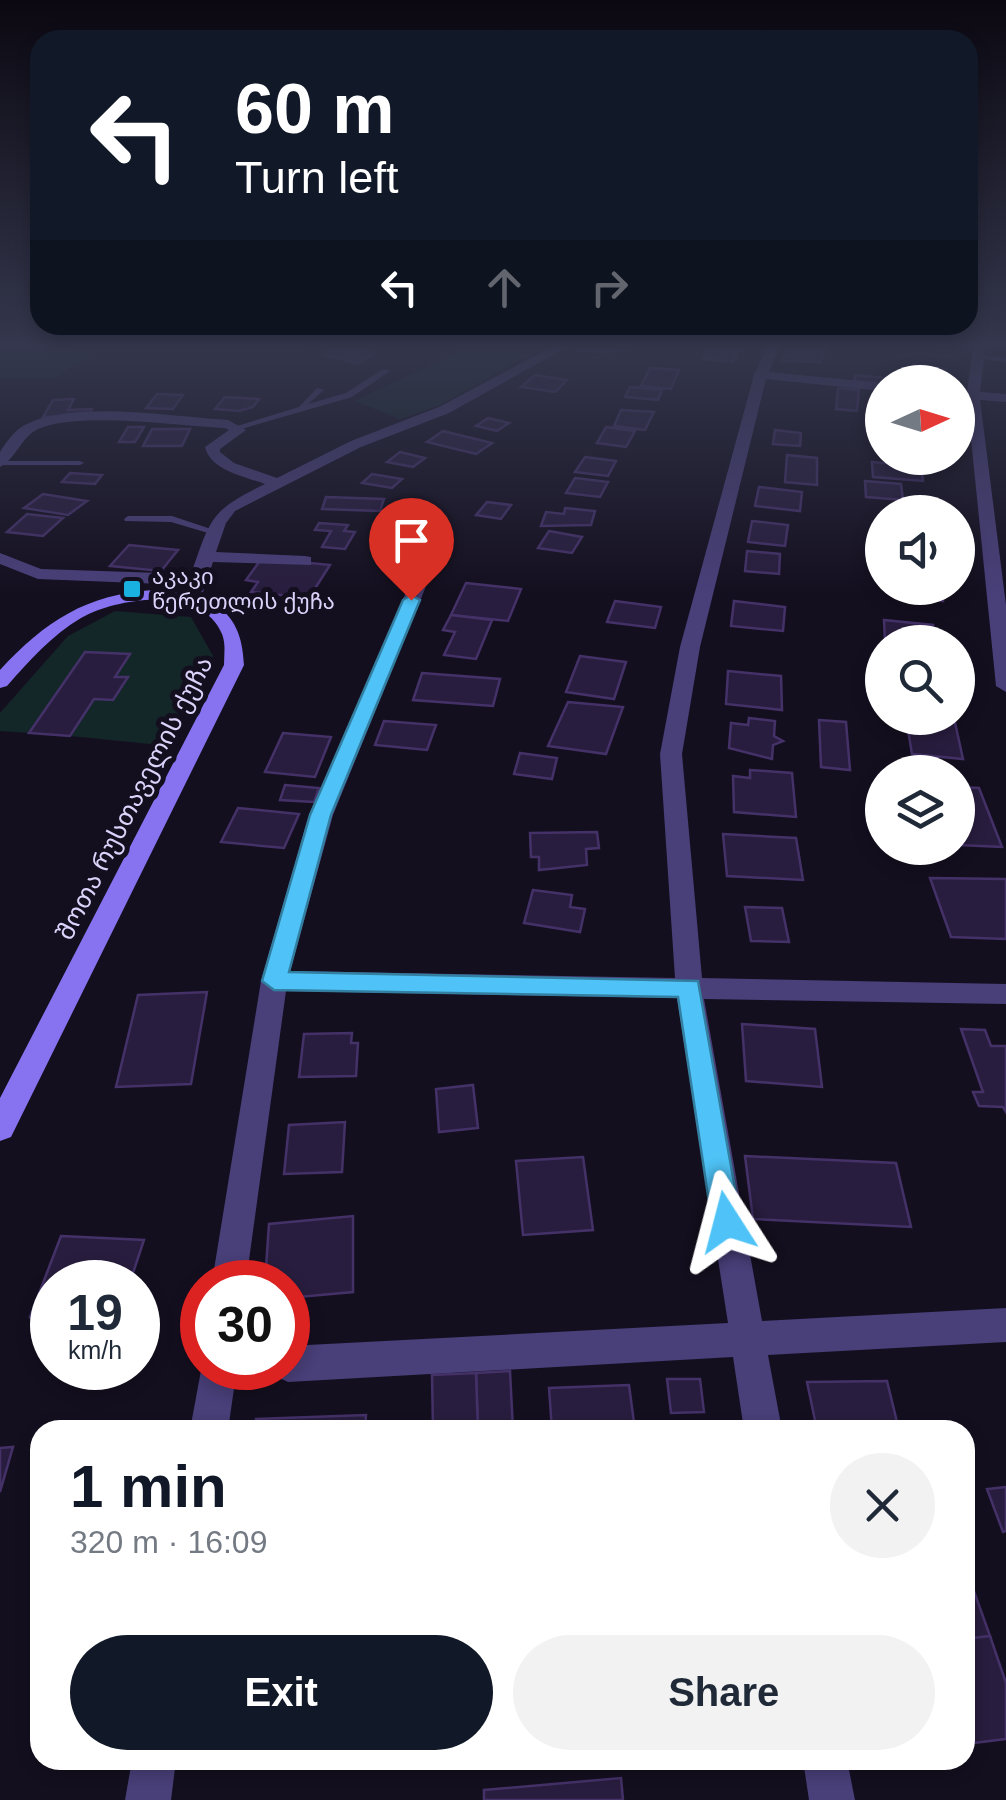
<!DOCTYPE html>
<html lang="en">
<head>
<meta charset="utf-8">
<style>
  body { margin:0; font-family:Arial,"Noto Sans Georgian",sans-serif; background:#f2f2f3; color:#1f2937; height:100vh; display:flex; flex-direction:column; font-size:38px; white-space:nowrap }
  * { box-sizing:border-box; margin:0 }
  p { font-size:32px; color:#747a83 }
  .icon { flex:none; width:55px; height:55px; fill:none; stroke:currentColor; stroke-width:2; stroke-linecap:round; stroke-linejoin:round }
  .map { position:relative; flex:1; overflow:hidden }
  .details { position:absolute; left:30px; top:1420px; width:945px; height:350px; display:flex; flex-direction:column; background:#fff; border-radius:30px; box-shadow:0 5px 15px #0003 }
  .details>* { flex:none }
  .guide { position:absolute; left:30px; top:30px; width:948px; height:305px; border-radius:30px; box-shadow:0 5px 15px #0003; background:#111827; color:#fff; overflow:hidden }
  .needle { width:65px; rotate:86deg }
  .buttons { position:absolute; left:865px; top:365px; display:grid; gap:20px }
  .buttons a { display:grid; place-items:center; width:110px; height:110px; border-radius:50%; background:#fff; box-shadow:0 5px 15px #0003; font-size:50px }
  .speed { position:absolute; left:30px; top:1260px; display:flex; gap:20px; font-size:50px; font-weight:700; text-align:center }
  .speed>* { display:grid; place-content:center; width:130px; height:130px; border-radius:50%; background:#fff; box-shadow:0 5px 15px #0003; line-height:1 }
  .speed small { font-size:25px; font-weight:400 }
  .speed .limit { border:15px solid #d22; background:#fff; color:#111 }
  .pin { position:absolute; display:grid; place-items:center; width:85px; height:85px; color:#fff; margin:-102px -42px; border-radius:50% 50% 50% 0; rotate:-45deg; box-shadow:0 0 10px #0007 }
  .pin .icon { rotate:45deg }
  .me { position:absolute; width:110px; margin:-55px; rotate:351deg; stroke-linejoin:round; filter:drop-shadow(0 0 8px #0008) }
  .turn { display:flex; align-items:center; gap:35px; height:210px; padding:0 40px; font-size:45px }
  .turn .icon { width:130px; height:130px; stroke-width:2.5 }
  .turn b { display:block; font-size:70px; line-height:85px }
  .lanes { display:flex; align-items:center; height:95px; padding:0 40px; background:#0003; justify-content:center; gap:50px; direction:ltr }
  .lanes .off { opacity:.35 }
  .round { display:grid; place-items:center; flex:none; width:105px; height:105px; border-radius:52px; background:#f2f2f3 }
  .headline { display:flex; align-items:center; justify-content:space-between; height:170px; padding:0 40px }
  h1 { font-size:60px; font-weight:800; line-height:75px; color:#111827 }
  .primary-button { display:flex; gap:20px; margin-top:auto; padding:20px 40px }
  .primary-button a { flex:1; height:115px; border-radius:60px; background:#111827; color:#fff; font-size:40px; font-weight:800; line-height:115px; text-align:center }
  .primary-button a+a { background:#f2f2f3; color:#1f2937 }
  .map>svg:first-child { display:block }
  .green { fill:#132628 }
  .lines { fill:none; stroke-linecap:round; stroke-linejoin:round }
  .stream { stroke:#0e1839; stroke-width:5 }
  .building { fill:#281d3e; stroke:#443168; stroke-width:2.5 }
  .service { fill:#493f79; fill-rule:evenodd }
  .minor { fill:#493f79; fill-rule:evenodd }
  .secondary { fill:#8773f0; fill-rule:evenodd }
  .route { fill:#4fc3f7; stroke:#337fa1; stroke-width:2.5 }
  .poi-dot { fill:#18b1e0; stroke:#140f1f; stroke-width:4 }
  .labels { text-anchor:middle; dominant-baseline:central; stroke-width:10; stroke-linejoin:round; paint-order:stroke }
  .far-poi-label { font-size:22px; fill:#dcd2fa; stroke:#140f1f; text-anchor:start }
  .street-label { font-size:25px; fill:#dcd2fa; stroke:#140f1f }
</style>
</head>
<body>
<div class="map">
<svg width="1006" height="1800" viewBox="0 0 1006 1800">
  <rect width="100%" height="100%" fill="#140f1f"/>
  <g class="green">
    <path d="M0,342H315L293,348H104L54,379L0,378Z"/>
    <path d="M468,342H551L440,405L400,419L355,401L459,351Z"/>
    <path d="M115,611L191,617L213,656L160,745L70,736L94,699L114,700L127,678L115,677L128,654L85,652L29,733L0,731V713L68,636Z"/>
  </g>
  <g class="lines">
    <path class="stream" d="M3,342H49"/>
  </g>
  <g class="building">
    <path d="M590,342H620L627,346L608,353L582,350Z"/>
    <path d="M713,342H741L733,362L704,359Z"/>
    <path d="M792,342L809,343L827,347L820,362L782,361Z"/>
    <path d="M335,348L373,353L358,364L325,355Z"/>
    <path d="M913,364L945,369L941,377L947,381L909,379Z"/>
    <path d="M650,368L679,370L671,389L641,386Z"/>
    <path d="M535,375L567,380L555,392L521,387Z"/>
    <path d="M855,375L908,380V382L854,383Z"/>
    <path d="M630,387L662,390L658,400L625,397Z"/>
    <path d="M838,388L859,390L857,411L836,409Z"/>
    <path d="M157,394L183,395L173,409L146,408Z"/>
    <path d="M225,397L259,399L253,407L239,411L215,409Z"/>
    <path d="M74,399L68,410L92,409L89,416L43,417L53,400Z"/>
    <path d="M621,410L654,412L645,430L614,426Z"/>
    <path d="M488,418L509,423L497,431L476,426Z"/>
    <path d="M128,427H144L135,442H119Z"/>
    <path d="M606,427L635,431L626,447L597,443Z"/>
    <path d="M152,429H190L182,446H143Z"/>
    <path d="M775,430L801,433L800,446L773,444Z"/>
    <path d="M443,431L492,443L476,454L427,442Z"/>
    <path d="M400,452L425,458L413,467L387,462Z"/>
    <path d="M787,455L817,458V485L785,482Z"/>
    <path d="M585,457L616,461L608,476L575,472Z"/>
    <path d="M872,462L921,466L923,481L873,477Z"/>
    <path d="M70,473L102,475L95,484L62,482Z"/>
    <path d="M372,474L402,479L392,488L362,483Z"/>
    <path d="M575,478L608,482L600,497L566,493Z"/>
    <path d="M865,481L901,484L903,500L866,497Z"/>
    <path d="M759,487L802,492L800,511L755,506Z"/>
    <path d="M43,494L87,501L68,515L24,508Z"/>
    <path d="M326,497L384,499L380,511L322,509Z"/>
    <path d="M487,502L511,505L501,519L476,515Z"/>
    <path d="M565,508L595,511L591,525L541,526L546,512L564,514Z"/>
    <path d="M27,514L63,518L43,536L7,532Z"/>
    <path d="M752,521L788,525L785,546L748,542Z"/>
    <path d="M319,523L348,525L344,531L355,532L345,549L322,547L331,531L315,530Z"/>
    <path d="M549,531L582,537L572,553L538,548Z"/>
    <path d="M129,545L178,550L161,571L110,566Z"/>
    <path d="M747,551L780,554L779,574L745,571Z"/>
    <path d="M262,558L330,565L309,598L251,592L258,582L246,580Z"/>
    <path d="M466,583L521,589L508,621L451,615Z"/>
    <path d="M889,588H942L943,601L889,594Z"/>
    <path d="M615,601L661,607L655,628L607,622Z"/>
    <path d="M734,601L785,607L783,631L731,626Z"/>
    <path d="M451,615L492,620L476,659L444,655L455,632L443,630Z"/>
    <path d="M884,620L933,625L935,642L885,641Z"/>
    <path d="M85,652L130,654L115,677H128L113,700L94,699L70,736L29,733Z"/>
    <path d="M580,656L626,662L614,699L566,692Z"/>
    <path d="M728,671L781,676L782,710L726,704Z"/>
    <path d="M422,673L500,679L493,706L413,700Z"/>
    <path d="M568,702L623,707L606,754L548,746Z"/>
    <path d="M749,718L775,721L774,736L783,741L773,745L772,759L729,748L731,723L748,725Z"/>
    <path d="M906,718H954L963,759L912,754Z"/>
    <path d="M819,720L846,722L850,770L821,767Z"/>
    <path d="M384,721L436,725L427,750L375,745Z"/>
    <path d="M283,733L331,737L315,777L265,772Z"/>
    <path d="M520,753L557,758L552,779L514,774Z"/>
    <path d="M750,770L792,773L796,817L734,812L733,776L750,778Z"/>
    <path d="M285,785L319,788L314,802L280,800Z"/>
    <path d="M958,787L979,788L1002,847L958,845Z"/>
    <path d="M238,808L299,814L284,848L221,842Z"/>
    <path d="M597,832L599,848L586,849L587,865L539,870V857H531L530,833Z"/>
    <path d="M723,834L796,838L803,880L727,876Z"/>
    <path d="M930,878L1006,879V939L951,937Z"/>
    <path d="M533,890L572,895L570,907L585,909L580,932L524,923Z"/>
    <path d="M745,907L782,908L789,942L751,941Z"/>
    <path d="M207,992L191,1084L116,1087L138,995Z"/>
    <path d="M742,1024L815,1029L822,1087L746,1081Z"/>
    <path d="M961,1029L985,1030L991,1046H1006V1112L1003,1107L979,1106L973,1092H983Z"/>
    <path d="M352,1033L351,1043H358L356,1076L299,1077L304,1034Z"/>
    <path d="M473,1085L478,1128L439,1132L436,1089Z"/>
    <path d="M345,1122L342,1172L284,1174L289,1125Z"/>
    <path d="M745,1156L896,1163L911,1227L753,1219Z"/>
    <path d="M583,1157L593,1230L523,1235L516,1161Z"/>
    <path d="M353,1216V1292L288,1298V1282H265L269,1224Z"/>
    <path d="M61,1236L144,1240L130,1282H52V1318L30,1317Z"/>
    <path d="M510,1371L513,1430H478L476,1373Z"/>
    <path d="M476,1373L478,1430H433L432,1375Z"/>
    <path d="M667,1379H700L704,1412L671,1413Z"/>
    <path d="M887,1381L899,1430H817L807,1382Z"/>
    <path d="M629,1385L635,1430H552L549,1388Z"/>
    <path d="M366,1415L365,1430H255L256,1419Z"/>
    <path d="M13,1447L0,1492V1448Z"/>
    <path d="M1006,1487V1531L1003,1532L987,1489Z"/>
    <path d="M965,1566L990,1636L965,1639Z"/>
    <path d="M990,1636L1006,1683V1739L965,1744V1639Z"/>
    <path d="M621,1778L623,1800H484V1790Z"/>
  </g>
  <g class="lines">
    <g class="service">
      <path d="M978,355L1006,358V362L976,358Z"/>
      <path d="M383,369L390,371L352,397L241,429L234,427L299,407L317,388L324,390L308,404L346,393Z"/>
      <path d="M0,461H80L84,463L80,465H0Z"/>
      <path d="M128,516H172L220,532L215,535L171,522L125,521L124,519Z"/>
    </g>
    <g class="minor">
      <path d="M561,342H576L449,413L361,447L235,511L226,523L216,552L305,556L311,557V565L213,562L200,601L191,606L182,601L188,585L38,579L0,564V553L41,569L191,574C211,517 210,511 265,484C244,476 211,471 205,447L229,430L225,428C178,426 80,411 38,429C21,437 16,459 0,467V452C7,441 15,429 27,424C77,400 172,417 228,420L246,430L220,449V452L234,463L277,478L351,441L439,407Z"/>
      <path d="M769,342H781L769,372L882,383V391L766,379L700,647L682,754L702,978L1006,984V1004L704,999L762,1321L1006,1308V1342L768,1355L782,1430H744L733,1357L288,1382L275,1376L272,1368H288V1346L728,1323L677,998L286,991L246,1282H212L261,981L309,815L420,560L435,564L333,815L290,971L675,978L660,754L680,647L754,375Z"/>
      <path d="M974,342H986L980,392L1006,394V402L980,400L1006,605V692L996,686L967,399L958,398V390L967,391Z"/>
      <path d="M202,1365L237,1368L228,1430H190Z"/>
      <path d="M132,1760H176L171,1800H125Z"/>
      <path d="M803,1760H847L855,1800H809Z"/>
    </g>
    <path class="secondary" d="M154,590C207,595 242,605 244,665L11,1137L0,1141V1098L224,665C224,655 226,644 222,634C202,585 118,597 81,618C52,635 29,661 7,686L0,688V670C45,621 87,594 154,590Z"/>
  </g>
  <linearGradient id="sky" x2="0" y2="1"><stop stop-color="#0b0811"/><stop offset="0.58" stop-color="#34374d"/><stop offset="1" stop-color="#34374d" stop-opacity="0"/></linearGradient>
  <rect width="1006" height="594" fill="url(#sky)"/>
  <path class="route" d="M411,595L420,600L331,815L289,972L698,981L741,1222L737,1231L727,1235L716,1231L712,1222L678,997L274,990L262,981L310,815L403,600Z"/>
  <rect class="poi-dot" x="122" y="579" width="20" height="20" rx="5"/>
  <g class="labels">
    <g class="far-poi-label">
      <text x="152" y="576">აკაკი<tspan x="152" dy="25">წერეთლის ქუჩა</tspan></text>
    </g>
    <g class="street-label">
      <text transform="translate(134 798) rotate(-63)">შოთა რუსთაველის ქუჩა</text>
    </g>
  </g>
</svg>
<div class="buttons">
<a><svg class="needle" viewBox="-14 -14 28 28"><path d="M0-13l5 13h-10z" fill="#e53935"/><path d="M0 13l5-13h-10z" fill="#747a83"/></svg></a>
<a><svg class="icon" aria-label="sound" viewBox="0 0 24 24"><path d="M4 9h4l5-4v14l-5-4H4zM17 9q2 3 0 6"/></svg></a>
<a><svg class="icon" aria-label="search" viewBox="0 0 24 24"><circle cx="10" cy="10" r="6"/><path d="M15 15l6 6"/></svg></a>
<a><svg class="icon" aria-label="layers" viewBox="0 0 24 24"><path d="M12 4l9 5-9 5-9-5zM3 14l9 5 9-5"/></svg></a>
</div>
<div class="speed"><div>19<small>km/h</small></div><div class="limit">30</div></div>
<div class="pin" style="left:411px;top:600px;background:#d93025"><svg class="icon" aria-label="arrive" viewBox="0 0 24 24"><path d="M6 21V4h12l-3 4 3 4H6"/></svg></div>
<svg class="me" style="left:727px;top:1222px" viewBox="-20 -20 40 40"><path d="M0-17L14 15 0 8-14 15z" fill="#4fc3f7" stroke="#fff" stroke-width="4"/></svg>
<div class="guide">
<div class="turn"><svg class="icon" aria-label="left" viewBox="0 0 24 24"><path d="M17 20v-9H6M10 6l-5 5 5 5"/></svg><div><b>60 m</b>Turn left</div></div>
<div class="lanes"><svg class="icon" aria-label="left" viewBox="0 0 24 24"><path d="M17 20v-9H6M10 6l-5 5 5 5"/></svg><svg class="icon off" aria-label="ahead" viewBox="0 0 24 24"><path d="M12 20V5M6 11l6-6 6 6"/></svg><svg class="icon off" aria-label="right" viewBox="0 0 24 24"><path d="M7 20v-9h11M14 6l5 5-5 5"/></svg></div>
</div>
<section class="details">
<div class="headline"><div><h1>1 min</h1><p>320 m · 16:09</p></div><a class="round"><svg class="icon" aria-label="close" viewBox="0 0 24 24"><path d="M6 6l12 12M18 6L6 18"/></svg></a></div>
<div class="primary-button"><a>Exit</a><a>Share</a></div>
</section>
</div>
</body>
</html>
